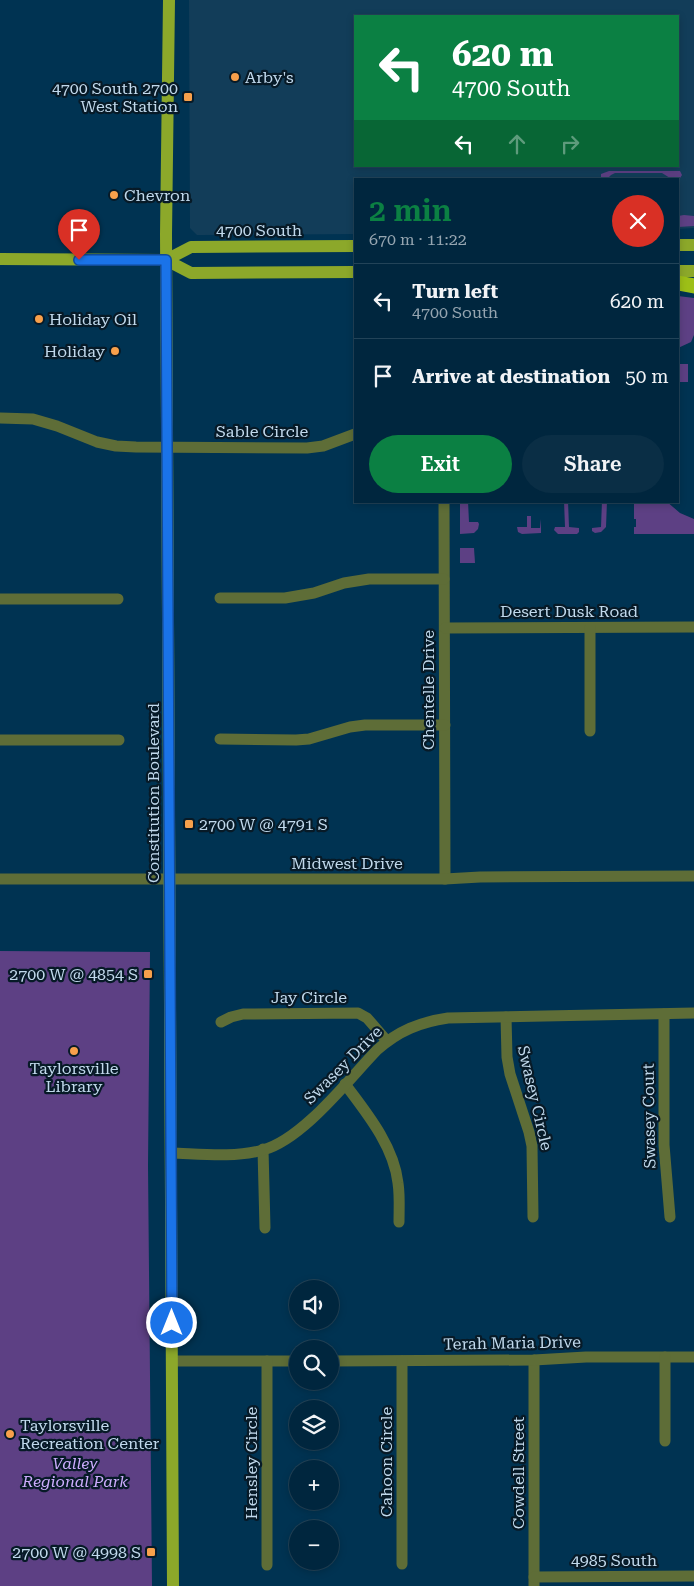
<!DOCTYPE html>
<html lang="en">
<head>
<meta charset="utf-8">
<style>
  body { margin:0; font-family:"Roboto Serif",serif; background:#0a2e45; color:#f1f3f6; height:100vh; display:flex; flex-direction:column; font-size:19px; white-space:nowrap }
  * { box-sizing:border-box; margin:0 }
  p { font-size:16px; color:#95a5b0 }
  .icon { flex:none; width:28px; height:28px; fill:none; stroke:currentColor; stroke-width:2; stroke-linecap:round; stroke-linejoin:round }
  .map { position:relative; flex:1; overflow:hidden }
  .panel { position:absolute; left:354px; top:178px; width:325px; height:325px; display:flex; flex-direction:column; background:#00263e; border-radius:0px; box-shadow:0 2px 8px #0003,0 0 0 1px #224358 }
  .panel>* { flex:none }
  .guide { position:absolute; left:354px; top:15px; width:325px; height:152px; border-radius:0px; box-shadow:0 2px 8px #0003,0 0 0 1px #224358; background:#0b8043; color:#fff; overflow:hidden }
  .buttons { position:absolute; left:289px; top:1280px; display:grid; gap:10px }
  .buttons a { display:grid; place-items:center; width:50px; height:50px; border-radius:50%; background:#00263e; box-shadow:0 2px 8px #0003,0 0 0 1px #224358; font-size:25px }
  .pin { position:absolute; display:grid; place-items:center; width:42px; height:42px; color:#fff; margin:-51px -21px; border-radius:50% 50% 50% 0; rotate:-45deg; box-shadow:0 0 5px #0007 }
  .pin .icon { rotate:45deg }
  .me { position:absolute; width:55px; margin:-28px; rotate:0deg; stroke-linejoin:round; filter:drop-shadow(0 0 4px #0008) }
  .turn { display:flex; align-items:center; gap:18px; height:105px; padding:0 15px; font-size:22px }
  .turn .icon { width:65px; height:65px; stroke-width:2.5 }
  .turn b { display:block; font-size:35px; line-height:42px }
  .lanes { display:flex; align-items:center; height:48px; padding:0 15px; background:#0003; justify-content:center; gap:25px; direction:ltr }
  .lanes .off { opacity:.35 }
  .round { display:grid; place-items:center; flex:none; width:52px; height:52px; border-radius:26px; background:#0a2e45 }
  .headline { display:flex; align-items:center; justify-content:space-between; height:85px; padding:0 15px }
  h1 { font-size:30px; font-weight:600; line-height:38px; color:#0b8043 }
  .cta { display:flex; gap:10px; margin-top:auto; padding:10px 15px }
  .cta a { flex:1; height:58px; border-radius:30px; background:#0b8043; color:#fff; font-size:20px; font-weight:600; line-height:58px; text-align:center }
  .cta a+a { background:#0a2e45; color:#f1f3f6 }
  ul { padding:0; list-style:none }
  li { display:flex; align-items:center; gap:15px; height:75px; padding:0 15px; border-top:1px solid #224358 }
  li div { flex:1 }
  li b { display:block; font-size:19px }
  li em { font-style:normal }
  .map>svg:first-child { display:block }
  .built { fill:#123d59; fill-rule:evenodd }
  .green { fill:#5d4084 }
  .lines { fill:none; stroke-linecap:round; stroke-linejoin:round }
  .minor { stroke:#5e6d37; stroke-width:11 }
  .major { stroke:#8ca82a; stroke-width:12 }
  .highway { stroke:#9dbf17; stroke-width:15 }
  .route-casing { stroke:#114b97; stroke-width:12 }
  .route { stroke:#1a73e8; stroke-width:9 }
  .poi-dot { fill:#f8a04b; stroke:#071a27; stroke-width:2 }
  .labels { text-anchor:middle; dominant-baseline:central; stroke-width:4.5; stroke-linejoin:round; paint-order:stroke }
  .poi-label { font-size:16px; fill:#c1d9ec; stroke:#071a27; text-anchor:start }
  .street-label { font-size:16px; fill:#c1d9ec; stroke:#071a27 }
  .park-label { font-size:16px; font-style:italic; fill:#ccacfd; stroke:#071a27 }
</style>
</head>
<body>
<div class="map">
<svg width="694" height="1586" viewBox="0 0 694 1586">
  <rect width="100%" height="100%" fill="#003352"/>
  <path class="built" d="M189,0H694V228L678,229V179H355V234L197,235L190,228ZM355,16H678V166H355Z"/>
  <g class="green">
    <path d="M609,171H680L682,175L680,178H670L662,173H615L611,175L607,179H601V174Z"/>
    <path d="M684,215L694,216V226L678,227V216Z"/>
    <path d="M678,296L694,298V335L691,342L678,348Z"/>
    <rect x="678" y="364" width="10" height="18"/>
    <path d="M460,501H468L469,522H478L479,524L478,529L474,533L460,534Z"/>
    <path d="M564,501H568L569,527L579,528V532L577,534H558L554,530L555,527H565Z"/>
    <path d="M602,501H607L606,527L601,532L595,533L592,531V528L601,527Z"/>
    <path d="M634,501H666L680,513L694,519V534H634V527H636V519H634Z"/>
    <path d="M527,516H531V528H540L541,519V533L522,534L518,532L517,527H527Z"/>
    <path d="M460,548H474L475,563H460Z"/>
    <path d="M0,951L150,952L148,1166L152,1586H0Z"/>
  </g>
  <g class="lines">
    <g class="minor">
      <path d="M0,418L33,419L57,426L97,442L116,446L136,447L307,448L323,446L355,434"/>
      <path d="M444,501L445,879"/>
      <path d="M220,598H285L314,593L344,583L369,579H444"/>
      <path d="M0,599H118"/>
      <path d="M445,628L694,627"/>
      <path d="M590,628V731"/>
      <path d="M220,739L296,740L309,739L350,727L365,725H445"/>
      <path d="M0,740H119"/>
      <path d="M0,879H445L480,877L694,876"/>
      <path d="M664,1014V1145L670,1217"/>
      <path d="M506,1017L507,1057L510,1074L529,1132L532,1146L533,1217"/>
      <path d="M221,1022L231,1017L243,1014L358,1013L367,1018L387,1041"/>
      <path d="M345,1084C366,1112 394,1146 398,1183C400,1196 399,1209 399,1222"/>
      <path d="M263,1149L265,1228"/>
      <path d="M171,1153C201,1154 234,1158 263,1150C303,1139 348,1080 377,1050C398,1031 420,1022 448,1018L694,1013"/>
      <path d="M534,1360V1586"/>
      <path d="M173,1361H298"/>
      <path d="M267,1361V1565"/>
      <path d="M330,1361L534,1360L586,1357H694"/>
      <path d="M402,1361V1564"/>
      <path d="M665,1441V1357"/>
      <path d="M534,1577L694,1576"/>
    </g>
    <g class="major">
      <path d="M169,0L166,234L173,1586"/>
      <path d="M678,245H694"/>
      <path d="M0,259L166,260L191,247L355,246"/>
      <path d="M166,260L191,273L355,272"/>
      <path d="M678,271H694"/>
    </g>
    <path class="highway" d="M678,283L694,286"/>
  </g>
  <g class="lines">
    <g class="route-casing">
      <path id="route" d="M79,260H166L172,1323"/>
    </g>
    <use href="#route" class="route"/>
  </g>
  <g class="poi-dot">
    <circle cx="235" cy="77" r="5"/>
    <rect x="183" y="92" width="10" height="10" rx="2.5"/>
    <circle cx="114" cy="195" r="5"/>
    <circle cx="39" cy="319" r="5"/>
    <circle cx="115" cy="351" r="5"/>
    <rect x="184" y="819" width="10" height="10" rx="2.5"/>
    <rect x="143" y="969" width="10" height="10" rx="2.5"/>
    <circle cx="74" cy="1051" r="5"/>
    <circle cx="10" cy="1434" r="5"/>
    <rect x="146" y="1547" width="10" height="10" rx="2.5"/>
  </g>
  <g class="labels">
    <g class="poi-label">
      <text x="245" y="77">Arby's</text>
      <text x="178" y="88" text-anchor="end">4700 South 2700<tspan x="178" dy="18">West Station</tspan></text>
      <text x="124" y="195">Chevron</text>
      <text x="49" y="319">Holiday Oil</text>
      <text x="105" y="351" text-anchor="end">Holiday</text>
      <text x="199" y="824">2700 W @ 4791 S</text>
      <text x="138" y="974" text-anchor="end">2700 W @ 4854 S</text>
      <text x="74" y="1068" text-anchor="middle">Taylorsville<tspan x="74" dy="18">Library</tspan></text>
      <text x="20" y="1425">Taylorsville<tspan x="20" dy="18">Recreation Center</tspan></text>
      <text x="141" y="1552" text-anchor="end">2700 W @ 4998 S</text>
    </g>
    <g class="street-label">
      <text x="259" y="230">4700 South</text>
      <text x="262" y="431">Sable Circle</text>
      <text x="569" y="611">Desert Dusk Road</text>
      <text transform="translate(428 690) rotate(-90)">Chentelle Drive</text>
      <text transform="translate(153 793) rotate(-90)">Constitution Boulevard</text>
      <text x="347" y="863">Midwest Drive</text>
      <text x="309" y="997">Jay Circle</text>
      <text transform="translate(343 1065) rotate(-45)">Swasey Drive</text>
      <text transform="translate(535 1098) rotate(77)">Swasey Circle</text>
      <text transform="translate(649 1116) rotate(-91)">Swasey Court</text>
      <text transform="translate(512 1343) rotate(-1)">Terah Maria Drive</text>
      <text transform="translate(386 1462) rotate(-90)">Cahoon Circle</text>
      <text transform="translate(251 1463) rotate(-90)">Hensley Circle</text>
      <text transform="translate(518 1473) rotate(-90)">Cowdell Street</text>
      <text x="614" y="1560">4985 South</text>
    </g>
    <g class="park-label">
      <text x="75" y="1463">Valley<tspan x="75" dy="18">Regional Park</tspan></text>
    </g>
  </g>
</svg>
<div class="buttons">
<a><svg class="icon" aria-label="sound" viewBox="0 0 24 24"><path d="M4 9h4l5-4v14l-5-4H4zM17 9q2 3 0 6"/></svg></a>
<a><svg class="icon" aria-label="search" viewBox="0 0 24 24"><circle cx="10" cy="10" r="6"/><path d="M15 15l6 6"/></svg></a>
<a><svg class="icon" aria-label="layers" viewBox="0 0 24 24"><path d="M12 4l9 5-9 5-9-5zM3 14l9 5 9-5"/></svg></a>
<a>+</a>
<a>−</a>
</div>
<div class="pin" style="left:79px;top:260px;background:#d93025"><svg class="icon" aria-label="arrive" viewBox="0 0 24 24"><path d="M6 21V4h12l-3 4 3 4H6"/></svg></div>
<svg class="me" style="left:172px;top:1323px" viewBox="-20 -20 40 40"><circle r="17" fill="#1a73e8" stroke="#fff" stroke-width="3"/><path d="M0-11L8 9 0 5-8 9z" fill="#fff"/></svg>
<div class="guide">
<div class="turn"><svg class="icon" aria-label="left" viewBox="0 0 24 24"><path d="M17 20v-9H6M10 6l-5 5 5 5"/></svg><div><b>620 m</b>4700 South</div></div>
<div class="lanes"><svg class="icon" aria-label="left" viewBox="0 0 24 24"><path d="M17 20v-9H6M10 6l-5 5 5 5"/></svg><svg class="icon off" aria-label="ahead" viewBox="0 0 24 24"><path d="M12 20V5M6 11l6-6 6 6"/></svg><svg class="icon off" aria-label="right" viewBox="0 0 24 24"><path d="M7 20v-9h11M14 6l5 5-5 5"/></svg></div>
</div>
<section class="panel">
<div class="headline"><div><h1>2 min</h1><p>670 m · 11:22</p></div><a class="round" style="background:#d93025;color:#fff"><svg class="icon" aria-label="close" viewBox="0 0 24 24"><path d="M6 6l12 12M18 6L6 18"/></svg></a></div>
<ul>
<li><svg class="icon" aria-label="left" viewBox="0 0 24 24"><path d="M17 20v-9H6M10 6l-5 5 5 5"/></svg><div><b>Turn left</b><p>4700 South</p></div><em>620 m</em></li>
<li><svg class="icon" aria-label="arrive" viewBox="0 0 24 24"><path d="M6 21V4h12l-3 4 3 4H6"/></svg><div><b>Arrive at destination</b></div><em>50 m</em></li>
</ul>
<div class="cta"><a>Exit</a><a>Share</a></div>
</section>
</div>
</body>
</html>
